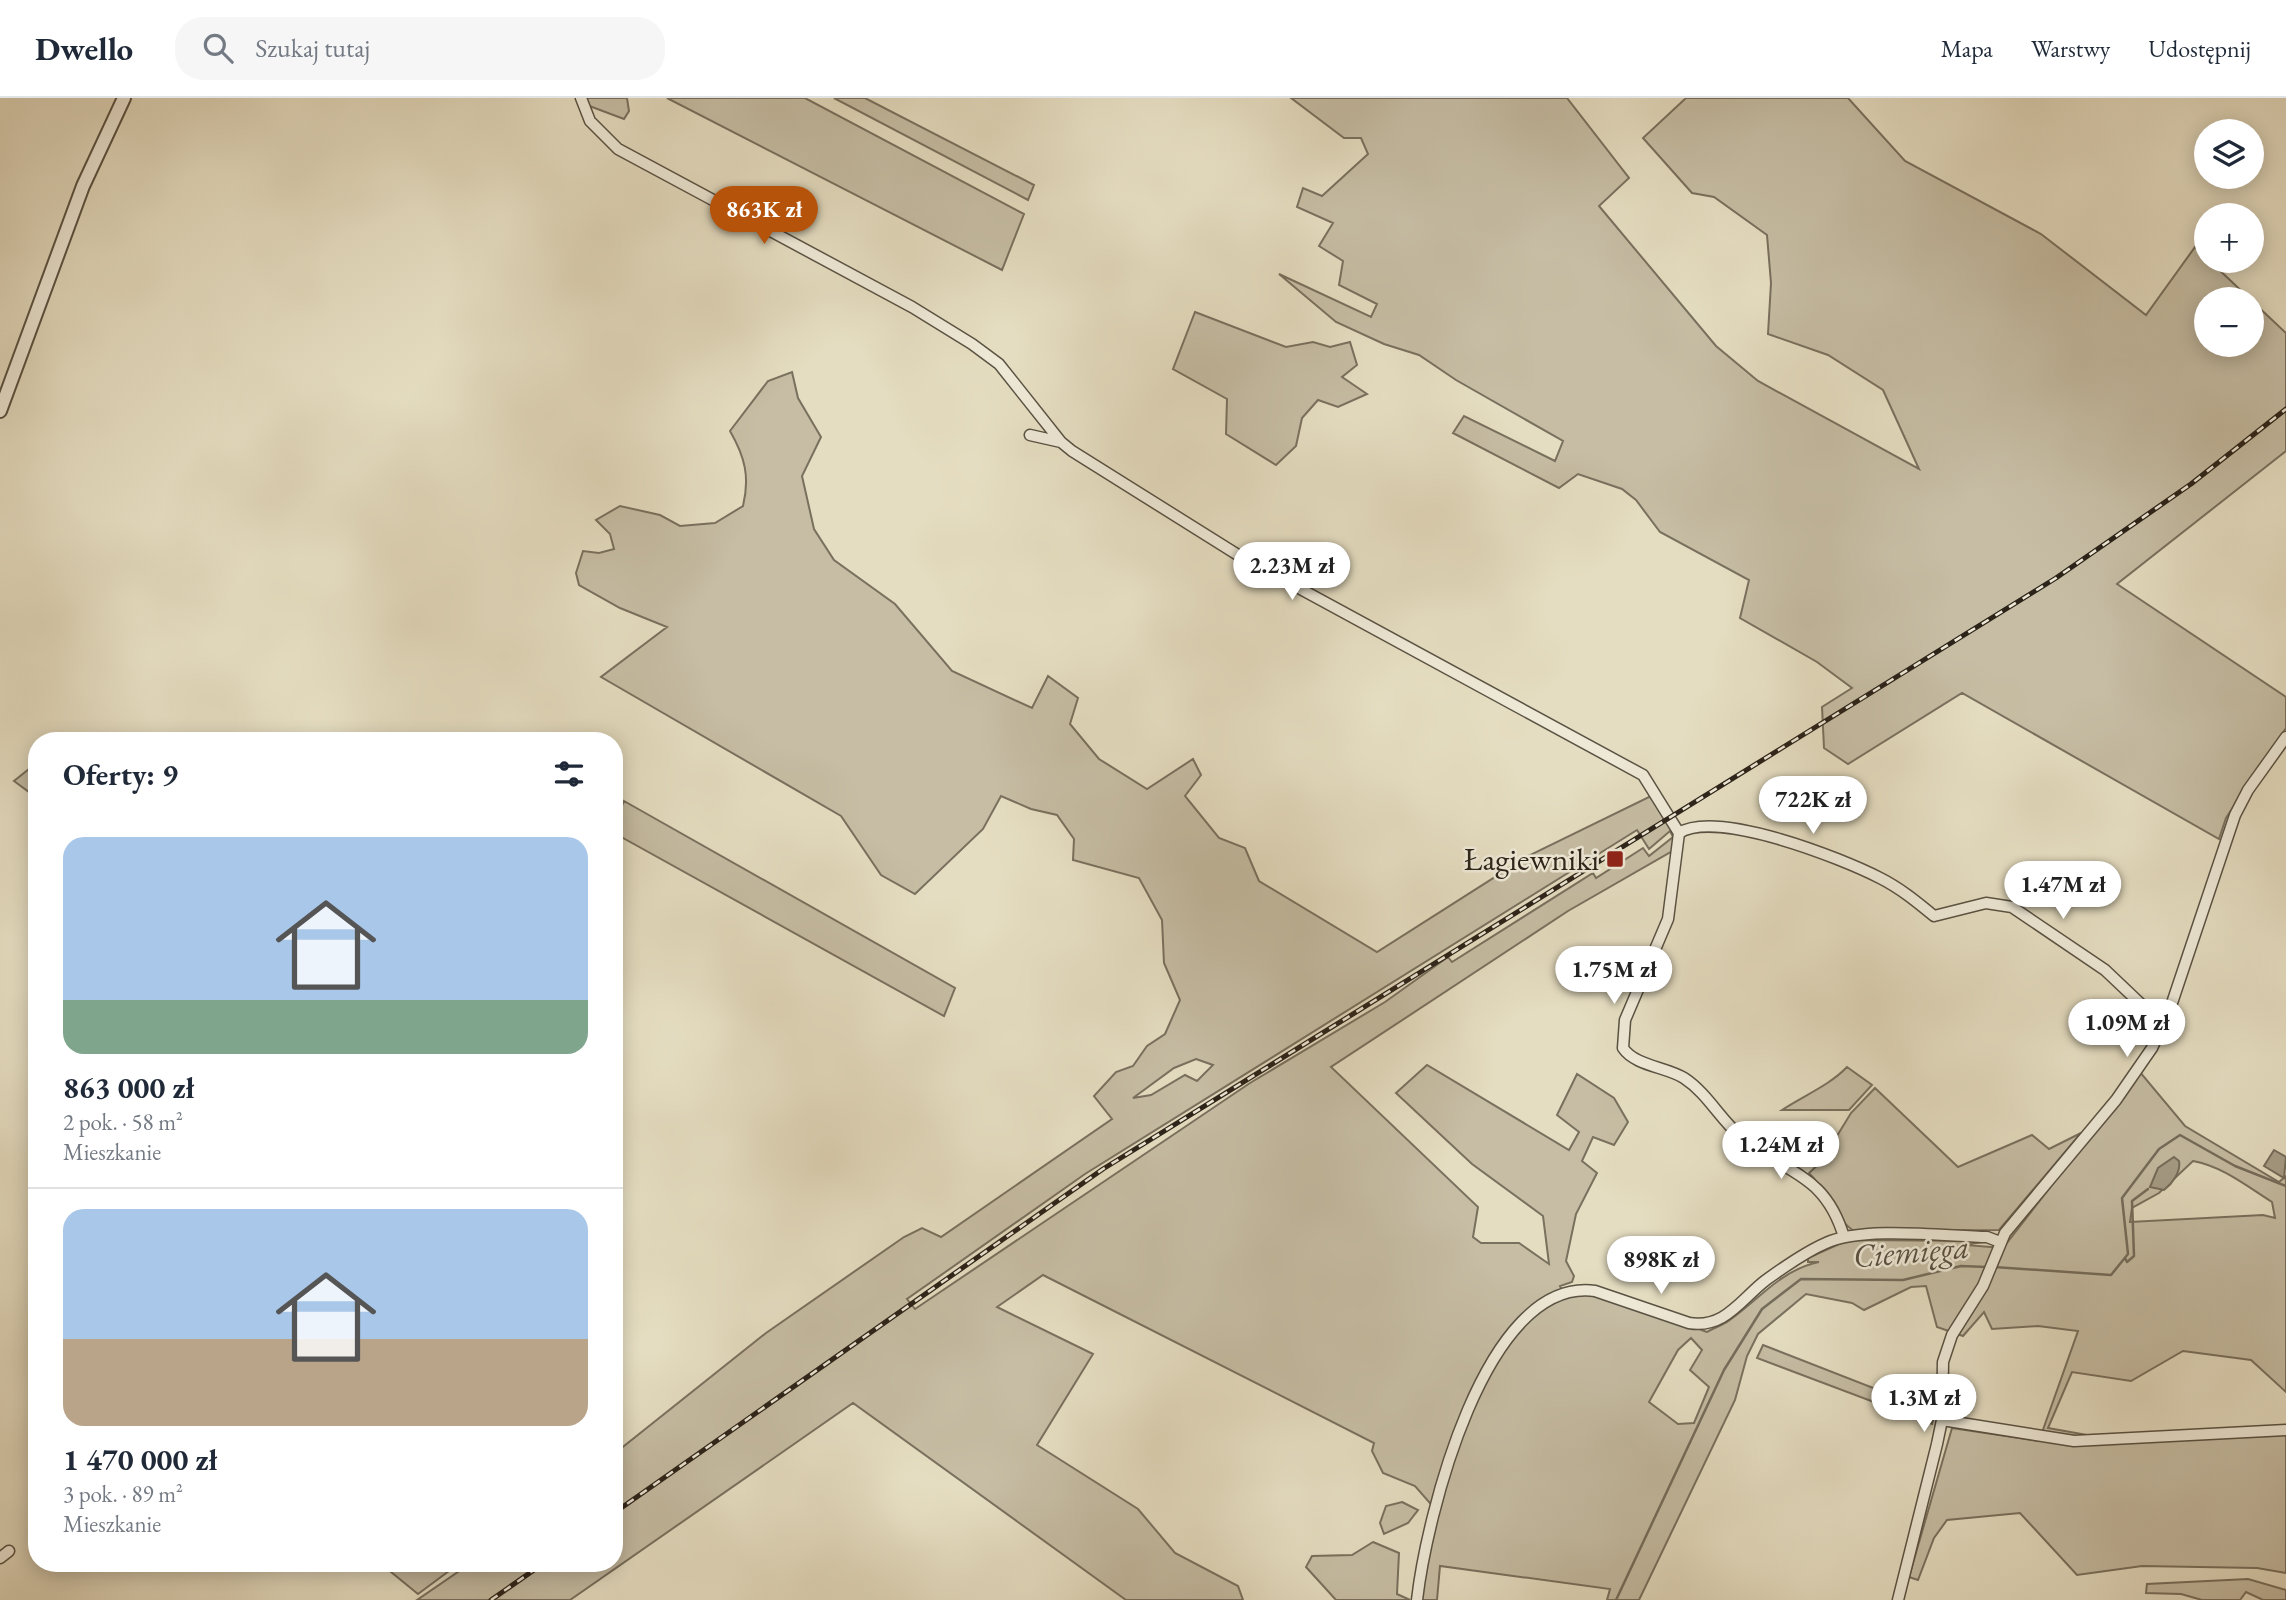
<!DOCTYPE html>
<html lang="pl">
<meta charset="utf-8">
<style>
body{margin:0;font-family:"EB Garamond",serif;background:#f6f6f7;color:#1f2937;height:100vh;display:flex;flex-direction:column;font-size:26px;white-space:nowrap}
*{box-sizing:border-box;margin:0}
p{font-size:23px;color:#747a83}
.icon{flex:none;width:38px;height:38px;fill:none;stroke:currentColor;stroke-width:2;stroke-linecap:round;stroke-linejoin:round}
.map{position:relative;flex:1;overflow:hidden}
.details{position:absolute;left:28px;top:634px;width:595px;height:840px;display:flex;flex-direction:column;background:#fff;border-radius:28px;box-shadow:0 4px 18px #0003}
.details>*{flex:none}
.controls{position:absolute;left:2194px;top:21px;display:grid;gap:14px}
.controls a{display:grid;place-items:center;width:70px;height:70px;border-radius:50%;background:#fff;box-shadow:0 4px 18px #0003;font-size:35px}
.price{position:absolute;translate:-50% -60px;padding:0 16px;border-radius:24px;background:#fff;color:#222;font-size:23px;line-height:46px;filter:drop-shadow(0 2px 4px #0008)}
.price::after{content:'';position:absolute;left:50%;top:42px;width:21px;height:16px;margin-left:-10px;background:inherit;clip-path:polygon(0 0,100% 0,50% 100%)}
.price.selected{background:#b45309;color:#fff}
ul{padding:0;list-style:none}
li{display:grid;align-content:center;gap:14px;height:371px;padding:0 35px}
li+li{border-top:2px solid #e0e1e3}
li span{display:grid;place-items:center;height:217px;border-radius:21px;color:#555}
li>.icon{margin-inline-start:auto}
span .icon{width:126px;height:126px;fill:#fffc;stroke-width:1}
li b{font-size:30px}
h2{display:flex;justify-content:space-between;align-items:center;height:84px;padding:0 35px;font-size:30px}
header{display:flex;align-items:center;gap:42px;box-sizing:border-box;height:98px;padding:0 35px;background:#fff;border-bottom:2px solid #e0e1e3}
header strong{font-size:33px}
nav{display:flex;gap:38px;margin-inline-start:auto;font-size:24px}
.search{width:490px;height:63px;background:#f6f6f7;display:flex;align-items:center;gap:18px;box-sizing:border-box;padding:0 24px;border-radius:28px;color:#747a83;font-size:26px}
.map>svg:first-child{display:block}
</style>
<header>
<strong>Dwello</strong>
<div class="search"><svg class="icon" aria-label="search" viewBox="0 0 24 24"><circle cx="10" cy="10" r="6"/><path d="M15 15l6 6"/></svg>Szukaj tutaj</div>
<nav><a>Mapa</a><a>Warstwy</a><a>Udostępnij</a></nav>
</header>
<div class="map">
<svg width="2286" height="1502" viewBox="0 0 2286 1502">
<rect width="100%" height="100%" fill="#e5ddc1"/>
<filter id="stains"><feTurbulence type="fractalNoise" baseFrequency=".00286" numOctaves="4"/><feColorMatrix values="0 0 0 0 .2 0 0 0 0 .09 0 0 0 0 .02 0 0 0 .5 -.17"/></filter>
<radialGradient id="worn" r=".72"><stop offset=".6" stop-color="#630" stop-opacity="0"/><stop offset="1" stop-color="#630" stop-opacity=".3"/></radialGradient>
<path fill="#c6bda4" stroke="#79705e" stroke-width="2" fill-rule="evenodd" d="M584 0H627L629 13 624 21 584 6Z
M667 0H805L1024 116 1002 172Z
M834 0H865L1034 87 1028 102Z
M1291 0H1567L1629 80 1599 108 1716 248 1758 283 1919 371 1883 292 1828 257 1768 236 1771 185 1767 137 1714 99 1692 95 1643 40 1686 0H1848L1905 63 2041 136 2146 217 2195 149 2250 201H2207V247H2252V203L2286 235V353L2117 486 2286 599V630L2226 720 2219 741 1962 595 1848 666 1824 650 1822 609 1852 590 1817 564 1740 520 1749 482 1660 434 1636 402 1622 391 1578 376 1559 390 1453 335 1464 318 1555 363 1563 343 1456 282 1419 257 1384 246 1336 224 1279 176 1371 219 1377 206 1339 187 1343 163 1319 148 1333 125 1297 109 1303 90 1322 98 1368 56 1361 40H1344Z
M1195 214 1286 249 1313 244 1330 249 1350 244 1357 267 1342 279 1367 296 1338 309 1318 302 1302 320 1296 348 1276 367 1226 336 1227 301 1173 271Z
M792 274 798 300 821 339 802 378 814 431 834 462 895 506 952 573 1032 610 1048 578 1078 600 1070 626 1099 661 1147 691 1193 661 1201 677 1185 698 1219 740 1245 750 1259 783 1377 854 1528 758 1653 697 1679 735 1674 752 1568 813 1331 969 1478 1109 1473 1139 1481 1145H1519L1549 1166 1543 1118 1472 1066 1396 995 1427 967 1569 1052 1579 1034 1557 1017 1577 976 1614 1000 1628 1024 1614 1047 1593 1039 1582 1063 1597 1075 1576 1116 1566 1163 1574 1178 1572 1184 1560 1188 1565 1198C1605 1187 1668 1220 1707 1234 1713 1230 1721 1228 1727 1224 1758 1203 1780 1172 1819 1164H1808V1160L1848 1142 1988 1143 1966 1147 2003 1150 2140 974 2185 1028 2279 1084 2286 1078V1294L2251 1262 2183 1253 2131 1283 2072 1274 2048 1330 2087 1337 2286 1335V1475L2257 1470 2142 1468 2077 1477 2020 1415 1947 1422 1934 1440 1918 1482 1909 1479 1952 1330 2039 1343 2078 1233 2038 1228 1992 1231 1984 1214 1963 1238 1937 1229 1926 1188 1911 1189 1864 1212 1852 1205 1806 1196 1758 1236 1747 1258 1735 1302 1639 1502H1607L1610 1491 1440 1468 1437 1502H1421L1437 1413 1415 1388 1383 1375 1372 1353 1374 1345 1043 1177 997 1209 1093 1256 1037 1347 1138 1411 1175 1455 1238 1488 1243 1502H1126L853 1305 570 1502H417L471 1465H614V1356L766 1235 904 1139 922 1130 941 1139 1112 1021 1094 998 1116 974 1133 968 1147 948 1165 936 1180 902 1164 865 1162 822 1139 780 1073 762 1074 741 1057 717 1031 711 1001 698 983 731 915 796 881 777 841 718 601 579 667 529 620 510 579 487 576 475 583 453 599 455 614 451 610 436 596 422 620 408 660 417 680 428 715 425 743 408C750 379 745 359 730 333L768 283ZM1637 732 1649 751 1670 733 1673 739 1649 758 1643 750 1596 780 1593 775 1452 864 1448 859 1385 904 1250 985 915 1211 907 1201 1085 1076ZM1196 961 1213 967 1197 983 1185 977 1151 997 1133 1000 1174 970ZM2193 1063C2222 1068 2248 1089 2272 1104L2275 1120 2263 1117 2130 1124 2132 1110 2159 1095ZM1691 1240 1702 1252 1690 1272 1709 1289 1694 1325 1678 1326 1649 1304 1678 1252Z
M29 671 37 675V700L14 683Z
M624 703 955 890 944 918 614 735V725Z
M1847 969 1872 987 1849 1012H1782C1803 998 1830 987 1847 969Z
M1875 990 1958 1069 2032 1037 2049 1051 2081 1035 1999 1132 1854 1133C1834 1120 1827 1092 1809 1075L1821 1064 1851 1015Z
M1763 1247 1935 1314 1932 1326 1757 1260Z
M1402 1404 1418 1412 1408 1425 1384 1436 1380 1425 1386 1408Z
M1373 1444 1399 1455 1397 1496 1410 1502H1336L1306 1469 1312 1458 1352 1457Z
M380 1465H447L453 1470 418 1496Z
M2248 1481 2286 1492V1502H2263L2246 1494 2240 1502H2202L2181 1496 2146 1495 2147 1486Z"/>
<path fill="#a69e88" stroke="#756d5c" stroke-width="2" d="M2274 1052 2286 1059 2284 1080 2264 1068Z
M2174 1059 2179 1063C2181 1074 2172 1086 2164 1092L2150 1089 2158 1070Z"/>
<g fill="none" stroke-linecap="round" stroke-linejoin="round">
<path stroke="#756d5c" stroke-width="2.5" d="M2125 1160 2127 1164 2134 1158 2132 1103 2148 1091
M1994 1169 2111 1177 2128 1156 2122 1100 2159 1051 2180 1037 2235 1068 2286 1088
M1616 1502 1724 1272 1762 1211 1801 1181 1903 1182 1961 1168 1987 1169"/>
<g stroke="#5a5243" stroke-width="13">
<path id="minor" d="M581 0 590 23 618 51 912 209 972 246 999 266 1061 344 1072 353 1238 457 1643 677 1679 735
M1030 337 1061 344
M1844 1139C1824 1073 1785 1077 1740 1038 1720 1021 1707 995 1684 980 1667 969 1635 968 1623 950L1625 922 1668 821 1679 735C1717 711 1841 760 1880 780 1900 790 1917 804 1934 818L1986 805 2012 809 2105 872 2163 927
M1942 1322 2074 1343 2286 1332
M0 1460 9 1453
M1417 1502C1426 1423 1484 1178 1595 1193L1689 1225C1725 1231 1741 1201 1766 1182 1784 1169 1805 1154 1826 1145 1863 1128 1944 1138 1987 1139L2000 1144
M1898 1502 1937 1346 1942 1322 1943 1264 1952 1237 1983 1188 2005 1135 2116 1002 2152 950 2171 908 2235 717 2248 692 2286 639"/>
</g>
<g stroke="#5a5243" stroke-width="16">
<path id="tertiary" d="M0 313 83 88 124 0"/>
</g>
<use href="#minor" stroke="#eee9d7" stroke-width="10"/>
<use href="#tertiary" stroke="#eee9d7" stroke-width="12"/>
<g stroke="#2c2319" stroke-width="5">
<path id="rail" d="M614 1415 1103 1071 2056 480 2191 386 2286 311
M491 1502 544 1465"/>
</g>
<use href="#rail" stroke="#eee9d7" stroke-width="2.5" stroke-dasharray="8" stroke-linecap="butt"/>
</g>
<rect fill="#8f2418" stroke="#eee9d7" stroke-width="2.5" x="1606" y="752" width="18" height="18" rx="3.5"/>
<g text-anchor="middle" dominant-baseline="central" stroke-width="5" stroke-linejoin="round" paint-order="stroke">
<g font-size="32" fill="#2c2319" stroke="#eee9d7" text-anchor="end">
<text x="1599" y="761">Łagiewniki</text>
</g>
<g font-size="33" font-style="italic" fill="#574e40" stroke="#eee9d7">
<text transform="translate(1911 1153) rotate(-5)">Ciemięga</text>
</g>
</g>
<rect width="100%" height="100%" filter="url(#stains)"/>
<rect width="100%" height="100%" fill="url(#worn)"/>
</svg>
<div class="controls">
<a><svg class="icon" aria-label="layers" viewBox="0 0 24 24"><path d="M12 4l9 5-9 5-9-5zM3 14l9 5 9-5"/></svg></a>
<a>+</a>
<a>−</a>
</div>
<b class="price selected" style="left:764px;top:148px">863K zł</b>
<b class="price" style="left:1292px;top:504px">2.23M zł</b>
<b class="price" style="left:1813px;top:738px">722K zł</b>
<b class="price" style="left:2063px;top:823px">1.47M zł</b>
<b class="price" style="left:1614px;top:908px">1.75M zł</b>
<b class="price" style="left:2127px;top:961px">1.09M zł</b>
<b class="price" style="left:1781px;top:1083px">1.24M zł</b>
<b class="price" style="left:1661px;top:1198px">898K zł</b>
<b class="price" style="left:1924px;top:1336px">1.3M zł</b>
<section class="details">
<h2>Oferty: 9<svg class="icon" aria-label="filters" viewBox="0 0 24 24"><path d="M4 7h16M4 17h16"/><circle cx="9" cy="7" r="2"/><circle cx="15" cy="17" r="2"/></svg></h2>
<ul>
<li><span style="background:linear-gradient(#a9c7e8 75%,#7fa58c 0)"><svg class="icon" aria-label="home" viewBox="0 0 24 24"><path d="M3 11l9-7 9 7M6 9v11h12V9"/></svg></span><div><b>863 000 zł</b><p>2 pok. · 58 m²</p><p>Mieszkanie</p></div></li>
<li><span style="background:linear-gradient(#a9c7e8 60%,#b9a48a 0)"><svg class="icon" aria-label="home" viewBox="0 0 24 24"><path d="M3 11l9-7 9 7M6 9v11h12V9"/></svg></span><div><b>1 470 000 zł</b><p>3 pok. · 89 m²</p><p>Mieszkanie</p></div></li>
</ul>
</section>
</div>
